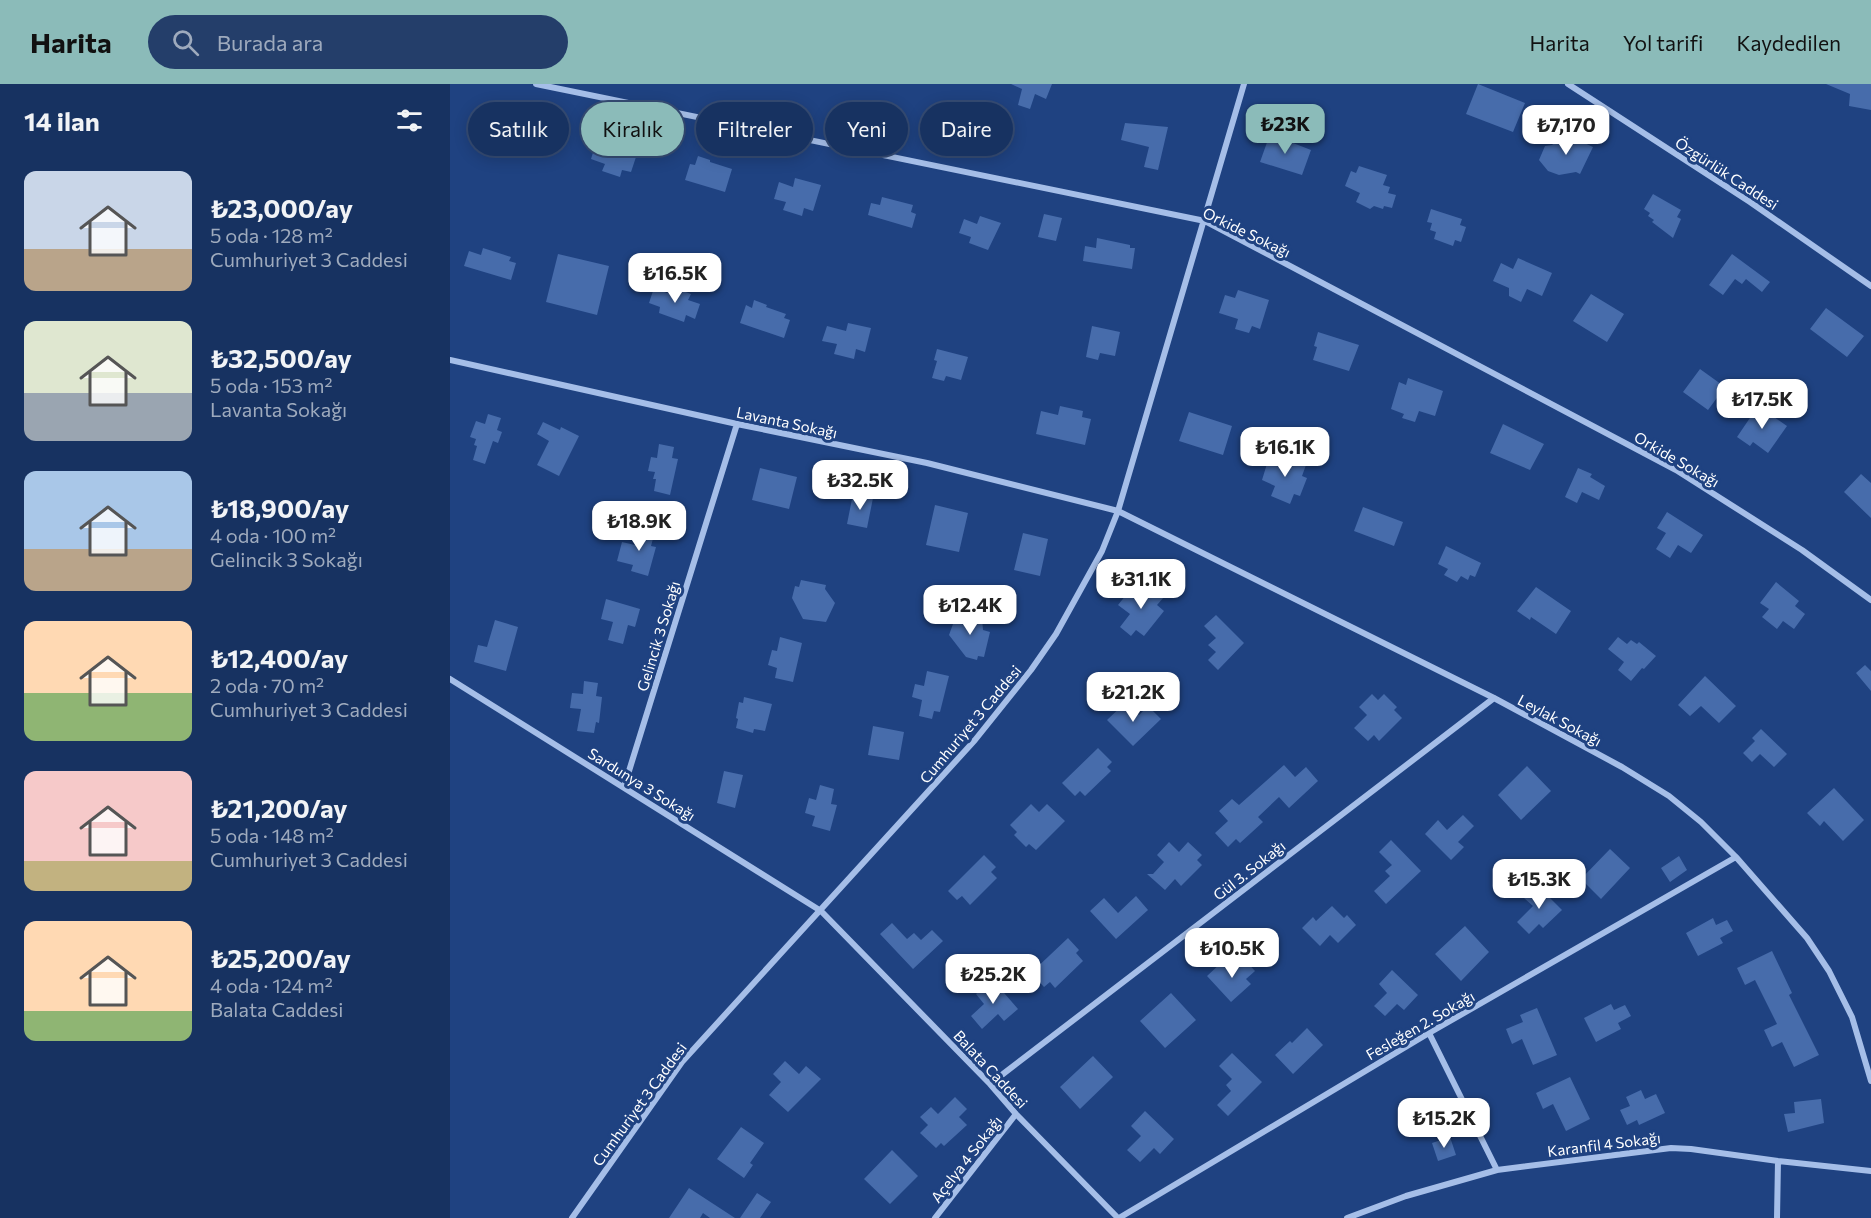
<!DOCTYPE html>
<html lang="tr">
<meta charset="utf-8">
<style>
body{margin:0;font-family:Commissioner,sans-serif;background:#243e6a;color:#f1f3f6;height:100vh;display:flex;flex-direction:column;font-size:22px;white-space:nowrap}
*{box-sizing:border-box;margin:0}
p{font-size:20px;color:#9eaabd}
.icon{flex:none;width:33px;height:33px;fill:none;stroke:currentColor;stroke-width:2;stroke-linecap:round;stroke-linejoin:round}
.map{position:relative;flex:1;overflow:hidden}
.panel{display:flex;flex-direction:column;background:#173261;width:450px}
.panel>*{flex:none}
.hud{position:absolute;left:18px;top:18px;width:570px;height:54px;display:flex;gap:12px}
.price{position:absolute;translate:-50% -51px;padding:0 14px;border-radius:12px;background:#fff;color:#222;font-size:20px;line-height:39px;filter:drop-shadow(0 2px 3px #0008)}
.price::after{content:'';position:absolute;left:50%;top:36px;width:18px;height:14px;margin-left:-9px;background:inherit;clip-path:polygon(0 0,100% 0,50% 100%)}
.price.selected{background:#8bbbb9;color:#111}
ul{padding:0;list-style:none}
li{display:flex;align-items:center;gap:18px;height:150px;padding:0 24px}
li span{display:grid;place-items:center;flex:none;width:168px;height:120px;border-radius:12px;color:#555}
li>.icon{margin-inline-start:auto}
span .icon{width:72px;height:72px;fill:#fffc;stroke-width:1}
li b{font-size:26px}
h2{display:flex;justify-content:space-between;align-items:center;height:72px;padding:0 24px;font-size:26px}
.pill{padding:0 21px;border-radius:27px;background:#173261;box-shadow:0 3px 15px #0003,0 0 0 2px #364d76;font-size:21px;line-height:54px}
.pill.selected{background:#8bbbb9;color:#111}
header{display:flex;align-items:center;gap:36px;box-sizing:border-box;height:84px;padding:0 30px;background:#8bbbb9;color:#111}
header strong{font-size:28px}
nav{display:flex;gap:33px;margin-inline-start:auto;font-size:21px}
.search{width:420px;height:54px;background:#243e6a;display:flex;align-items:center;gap:15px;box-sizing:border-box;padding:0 21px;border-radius:33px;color:#9eaabd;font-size:22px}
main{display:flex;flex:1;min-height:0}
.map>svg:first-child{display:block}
</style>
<header>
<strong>Harita</strong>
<div class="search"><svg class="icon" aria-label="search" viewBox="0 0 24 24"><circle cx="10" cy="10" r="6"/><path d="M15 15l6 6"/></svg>Burada ara</div>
<nav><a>Harita</a><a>Yol tarifi</a><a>Kaydedilen</a></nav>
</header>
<main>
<section class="panel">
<h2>14 ilan<svg class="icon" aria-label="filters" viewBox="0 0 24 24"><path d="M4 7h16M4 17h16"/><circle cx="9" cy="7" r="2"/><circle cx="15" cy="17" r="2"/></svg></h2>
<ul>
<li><span style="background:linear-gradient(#c9d6e8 65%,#b9a48a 0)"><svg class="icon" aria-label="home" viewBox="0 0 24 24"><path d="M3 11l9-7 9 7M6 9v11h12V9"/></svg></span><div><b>₺23,000/ay</b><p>5 oda · 128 m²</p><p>Cumhuriyet 3 Caddesi</p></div></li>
<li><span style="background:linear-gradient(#dfe7d0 60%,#9aa5b1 0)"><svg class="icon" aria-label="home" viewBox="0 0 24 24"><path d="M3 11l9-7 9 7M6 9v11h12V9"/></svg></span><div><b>₺32,500/ay</b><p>5 oda · 153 m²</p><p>Lavanta Sokağı</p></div></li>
<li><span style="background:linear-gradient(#a9c7e8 65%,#b9a48a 0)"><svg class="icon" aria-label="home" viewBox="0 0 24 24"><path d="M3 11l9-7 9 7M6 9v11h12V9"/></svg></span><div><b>₺18,900/ay</b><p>4 oda · 100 m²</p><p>Gelincik 3 Sokağı</p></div></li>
<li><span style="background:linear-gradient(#ffd9b3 60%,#8fb573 0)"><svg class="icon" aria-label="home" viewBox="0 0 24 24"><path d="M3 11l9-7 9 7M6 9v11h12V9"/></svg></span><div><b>₺12,400/ay</b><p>2 oda · 70 m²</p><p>Cumhuriyet 3 Caddesi</p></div></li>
<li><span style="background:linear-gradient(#f6c9c9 75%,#c2b280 0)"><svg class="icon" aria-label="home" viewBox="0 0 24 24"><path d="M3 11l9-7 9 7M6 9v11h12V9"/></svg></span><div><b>₺21,200/ay</b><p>5 oda · 148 m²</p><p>Cumhuriyet 3 Caddesi</p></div></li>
<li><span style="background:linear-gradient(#ffd9b3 75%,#8fb573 0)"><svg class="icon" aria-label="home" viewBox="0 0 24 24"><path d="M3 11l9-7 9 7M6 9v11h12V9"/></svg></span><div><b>₺25,200/ay</b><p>4 oda · 124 m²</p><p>Balata Caddesi</p></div></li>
</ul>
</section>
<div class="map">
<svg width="1421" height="1134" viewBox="0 0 1421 1134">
<rect width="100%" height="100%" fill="#1f4281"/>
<path fill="#476cab" d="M561 0H602L596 15 585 10 580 25 568 21 572 5Z
M1028 0 1075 19 1063 48 1016 30Z
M1376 0H1421V26L1399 22 1400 10Z
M69 36 99 46 92 67 55 54 60 40 66 42Z
M675 39 718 43 708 86 694 83 699 63 671 56Z
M820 50 861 66 852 91 810 78Z
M1115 50 1143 63 1130 90 1126 88 1109 91 1098 87 1089 76 1095 62 1102 61Z
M169 54 180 58V62L189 64 181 88 172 86 170 93 152 87 155 80 141 75 146 59 165 66Z
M248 72 260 76V78L282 85 275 108 235 96 240 80 245 81Z
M909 82 937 91 933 101 940 103 938 109 946 111 942 124 934 122 933 125 924 122 920 125 906 118 910 109 895 102 901 87 906 89Z
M345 94 371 101 363 127 354 124 352 132 333 126 336 118 324 115 329 98 343 103Z
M1203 110 1231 126 1227 133 1231 135 1223 154 1202 138 1204 136 1198 132 1200 129 1194 125Z
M432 113 463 121 461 128 466 130 462 144 418 131 421 119 430 121Z
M981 125 1012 135 1010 141 1016 143 1011 158 1005 156 1003 162 984 155 986 148 980 146 982 139 977 138Z
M594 130 612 134 606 157 588 153Z
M530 132 551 139 538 166 519 159 521 153 509 149 514 135 527 140Z
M647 154 680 161V164H685L682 185 633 177 635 162 646 164Z
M33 164 61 173 59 177 66 179 61 196 14 182 19 167 31 171Z
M108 170 159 182 147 231 96 218Z
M1282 170 1320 198 1312 208 1296 195 1292 200 1285 195 1273 211 1259 201Z
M1068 174 1102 189 1092 212 1077 205 1071 218 1059 212V204L1043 197 1051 179 1063 185Z
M219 202 241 210 238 216 250 220 245 235 236 231 234 238 209 229 210 223 199 219 204 204 217 209Z
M788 206 819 216 810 245 802 242 799 249 785 245 788 235 769 229 775 211 785 214Z
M1141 210 1174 230 1157 258 1123 237Z
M304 216 317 221 316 223 336 230 334 234 340 236 334 254 290 239 296 221 302 224Z
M1376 224 1414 252 1397 273 1360 245Z
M398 239 421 244 415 268 406 265 404 275 384 270 387 260 372 257 377 242 396 247Z
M642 242 670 248 665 272 650 269 648 276 636 273Z
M868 248 909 261 899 287 863 276 867 263 864 262Z
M487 265 518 273 511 296 496 292 494 297 482 294 487 277 484 276Z
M1250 285 1275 303 1258 326 1233 308Z
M958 294 993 307 985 332 969 327 965 338 952 334 954 330 941 325 949 298 956 301Z
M610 322 633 327 632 333 641 335 635 361 586 350 591 327 608 331Z
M1308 322 1337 342 1318 369 1303 358 1300 362 1287 353Z
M739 328 782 342 773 371 729 357Z
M38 330 51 334 47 346 52 348 48 359 43 357 35 380 23 376 27 362 24 361 26 355 20 353 26 337 35 340Z
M93 338 110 346 111 343 129 352 109 392 87 381 99 357 87 350Z
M1053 340 1094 360 1080 386 1040 369Z
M209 360 224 363 222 374 228 375 220 411 204 407 206 395H203L205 388 198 387 201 373 207 374Z
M820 370 856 381 852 392 857 394 850 412 844 410 840 420 821 412 825 402 812 396Z
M310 384 347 393 339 425 302 416Z
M1128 384 1142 390 1140 393 1155 402 1149 416 1132 408 1127 419 1115 413Z
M1411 390 1421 399V434L1394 408Z
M403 410 423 414 417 444 397 440Z
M485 421 518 429 509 468 476 461Z
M913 423 953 438 944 462 904 447Z
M1217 428 1253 451 1241 469 1228 461 1220 474 1206 465 1216 449 1207 444Z
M190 443 205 447 201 462 206 463 198 492 181 487 183 481 167 477 172 458 185 461Z
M573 449 598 455 590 492 564 486Z
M996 462 1031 479 1025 493 1020 491 1018 496 1011 492 1007 498 994 491 998 485 988 480Z
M351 496 376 501 375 505 385 519 376 538 353 535 342 514 345 502 349 503Z
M1326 498 1349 517 1345 522 1355 530 1344 545 1333 537 1327 545 1312 533 1319 525 1310 519Z
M698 500 714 513 707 521 714 527 694 552 686 546 681 552 670 543 680 530 668 521 680 506 688 512Z
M1086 503 1121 527 1106 550 1081 533 1080 536 1067 527Z
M156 515 190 525 185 543 178 541 173 560 158 556 163 538 151 535Z
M507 529 532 534 533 546 540 548 534 573 528 572 527 576 516 573 499 551Z
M766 531 794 559 768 586 758 576 766 568 758 561 766 554 754 542Z
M45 536 68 543 56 587 24 578 28 561 37 563Z
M330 553 352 559 343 598 325 594 327 584 318 581 322 566 327 567Z
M1168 553 1177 560 1181 556 1187 560 1189 558 1206 572 1194 585 1192 584 1181 597 1168 586 1174 578 1158 565Z
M1415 581 1421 587V607L1406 589Z
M477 587 499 592 490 628 484 627 482 635 469 632 472 616 462 613 465 600 474 602Z
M1255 592 1286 622 1269 639 1251 622 1240 632 1228 621Z
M134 597 148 599 146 612 152 613 149 639 146 638 144 649 127 647 131 625 120 624 122 609 133 610Z
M922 610 928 616 934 610 947 623 944 626 952 634 929 657 924 651 918 657 904 644 917 631 909 623Z
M294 613 322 620 315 647 304 645 303 649 286 644 288 635 286 634 289 618 293 619Z
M676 618 689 631 698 622 711 635 683 662 657 636Z
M423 642 454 648 449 676 418 671Z
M1311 645 1337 670 1324 683 1310 670 1302 678 1293 669 1305 657 1302 654Z
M648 664 662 678 657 683 661 687 635 712 630 707 625 712 612 699Z
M834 681 845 693 856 683 868 697 839 724 829 713 808 733 813 738 790 759 786 755 778 763 765 749 778 737 769 727 782 715 789 721Z
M1077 682 1101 707 1071 736 1048 711Z
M274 687 293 691 285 724 267 719Z
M370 701 384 705 381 720 387 721 380 747 362 742 365 732 355 729 359 714 366 716Z
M1384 704 1414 736 1393 757 1374 737 1370 742 1357 729Z
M581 720 589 728 597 720 615 737 586 766 579 760 576 763 564 751 567 748 560 741Z
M1013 731 1024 742 1008 758 1014 763 1001 776 975 750 988 736 997 746Z
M941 756 971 787 936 820 924 807 940 792 935 787 942 781 929 768Z
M719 758 729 768 738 758 752 771 747 776 752 781 731 802 725 795 715 806 697 790H703L714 778 707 771Z
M1160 765 1180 784 1151 815 1131 795Z
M534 771 546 783 541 788 547 794 520 821 512 812 507 816 498 807Z
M1229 772 1237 786 1220 798 1211 784Z
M1087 801 1112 826 1093 844 1089 840 1079 850 1067 838 1083 822 1074 814Z
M686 812 698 826 666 855 640 827 654 814 668 829Z
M882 822 894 834 897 831 906 841 888 859 880 851 870 862 852 844 863 833 866 837Z
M1263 834 1266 841 1277 836 1283 847 1270 854 1273 859 1248 872 1236 849Z
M442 839 457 855 464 849 471 856 482 846 493 857 463 885 430 850Z
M1015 842 1039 868 1011 897 985 870Z
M618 854 629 866 626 869 633 877 605 904 600 898 594 903 581 889Z
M1322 867 1342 909 1339 911 1369 971 1344 983 1332 958 1322 963 1314 946 1327 940 1305 896 1295 901 1287 884Z
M793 874 805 887 796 895 801 900 781 918 757 892 772 878 779 886Z
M942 886 968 911 954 926 947 920 935 932 924 922 937 909 929 900Z
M542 895 568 925 554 937 548 930 532 945 521 932 534 920 526 910Z
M721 909 746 936 715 964 690 937Z
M1161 920 1164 926 1175 921 1181 932 1168 939 1171 945 1146 958 1134 934Z
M1087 924 1107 971 1083 981 1072 955 1062 960 1056 945 1073 938 1070 931Z
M857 944 873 961 843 990 825 971 840 957 842 959Z
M782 969 812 998 778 1032 767 1021 781 1007 776 1001 782 995 769 982Z
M643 972 663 993 630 1025 610 1003Z
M335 977 349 990 356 982 371 995 338 1028 319 1011 331 998 323 990Z
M1120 993 1140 1035 1116 1047 1103 1020 1093 1025 1086 1009Z
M1191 1006 1195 1015 1206 1010 1215 1029 1189 1041 1187 1036 1177 1041 1170 1026 1180 1022 1176 1013Z
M505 1013 517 1025 509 1033 517 1041 494 1062 491 1059 486 1064 470 1049 478 1041 470 1033 481 1023 488 1030Z
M1371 1015 1374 1039 1338 1048 1334 1030 1345 1029 1344 1018Z
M695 1027 724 1055 710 1070 704 1064 690 1078 677 1066 691 1052 681 1042Z
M291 1043 314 1059 300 1079 303 1081 294 1094 267 1075Z
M1000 1053 1006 1071 988 1077 982 1059Z
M442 1066 468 1092 440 1120 414 1095Z
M239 1104 285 1134H260L253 1129 250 1134H219Z
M307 1109 321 1118 310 1134H290Z"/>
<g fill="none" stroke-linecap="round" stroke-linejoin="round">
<path stroke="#a5bee8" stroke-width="6" d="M86 0 755 137 1226 386 1352 466 1421 516
M1118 0 1300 118 1421 202
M0 276 287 340 477 379 668 427 1044 614 1172 683 1219 712 1251 738 1286 773 1357 854 1379 887 1402 933 1421 997
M0 595 371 827 540 1000 566 1030 668 1134
M174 703 287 340
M979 949 1047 1086
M540 1000 1044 614
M122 1134 232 978 525 656 581 586 606 550 652 467 668 427 794 0
M485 1134 566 1030
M669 1134 979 949 1286 773
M897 1134 956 1112 1047 1086 1221 1064 1241 1065 1328 1077 1421 1087
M1327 1134 1328 1077"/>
</g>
<g text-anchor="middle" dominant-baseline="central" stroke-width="6" stroke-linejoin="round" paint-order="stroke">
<g font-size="15" fill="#fff" stroke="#1f4281">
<text transform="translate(1277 89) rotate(33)">Özgürlük Caddesi</text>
<text transform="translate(797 148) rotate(26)">Orkide Sokağı</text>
<text transform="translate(337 338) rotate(12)">Lavanta Sokağı</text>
<text transform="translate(1227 375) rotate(30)">Orkide Sokağı</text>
<text transform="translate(208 552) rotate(-73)">Gelincik 3 Sokağı</text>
<text transform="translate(1110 636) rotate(28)">Leylak Sokağı</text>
<text transform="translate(520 640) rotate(-50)">Cumhuriyet 3 Caddesi</text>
<text transform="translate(192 700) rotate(32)">Sardunya 3 Sokağı</text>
<text transform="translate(799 786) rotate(-38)">Gül 3. Sokağı</text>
<text transform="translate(970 941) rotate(-30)">Fesleğen 2. Sokağı</text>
<text transform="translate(541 985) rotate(47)">Balata Caddesi</text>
<text transform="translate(189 1020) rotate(-54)">Cumhuriyet 3 Caddesi</text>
<text transform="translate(1154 1060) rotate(-7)">Karanfil 4 Sokağı</text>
<text transform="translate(516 1075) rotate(-52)">Açelya 4 Sokağı</text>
</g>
</g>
</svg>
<b class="price selected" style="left:835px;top:71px">₺23K</b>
<b class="price" style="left:1116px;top:72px">₺7,170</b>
<b class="price" style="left:225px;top:220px">₺16.5K</b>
<b class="price" style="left:1312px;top:346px">₺17.5K</b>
<b class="price" style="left:835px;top:394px">₺16.1K</b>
<b class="price" style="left:410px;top:427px">₺32.5K</b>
<b class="price" style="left:189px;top:468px">₺18.9K</b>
<b class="price" style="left:691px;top:526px">₺31.1K</b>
<b class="price" style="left:520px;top:552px">₺12.4K</b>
<b class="price" style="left:683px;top:639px">₺21.2K</b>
<b class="price" style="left:1089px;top:826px">₺15.3K</b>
<b class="price" style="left:782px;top:895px">₺10.5K</b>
<b class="price" style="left:543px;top:921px">₺25.2K</b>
<b class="price" style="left:994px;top:1065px">₺15.2K</b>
<div class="hud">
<a class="pill">Satılık</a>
<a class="pill selected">Kiralık</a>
<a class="pill">Filtreler</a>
<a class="pill">Yeni</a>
<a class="pill">Daire</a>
</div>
</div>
</main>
